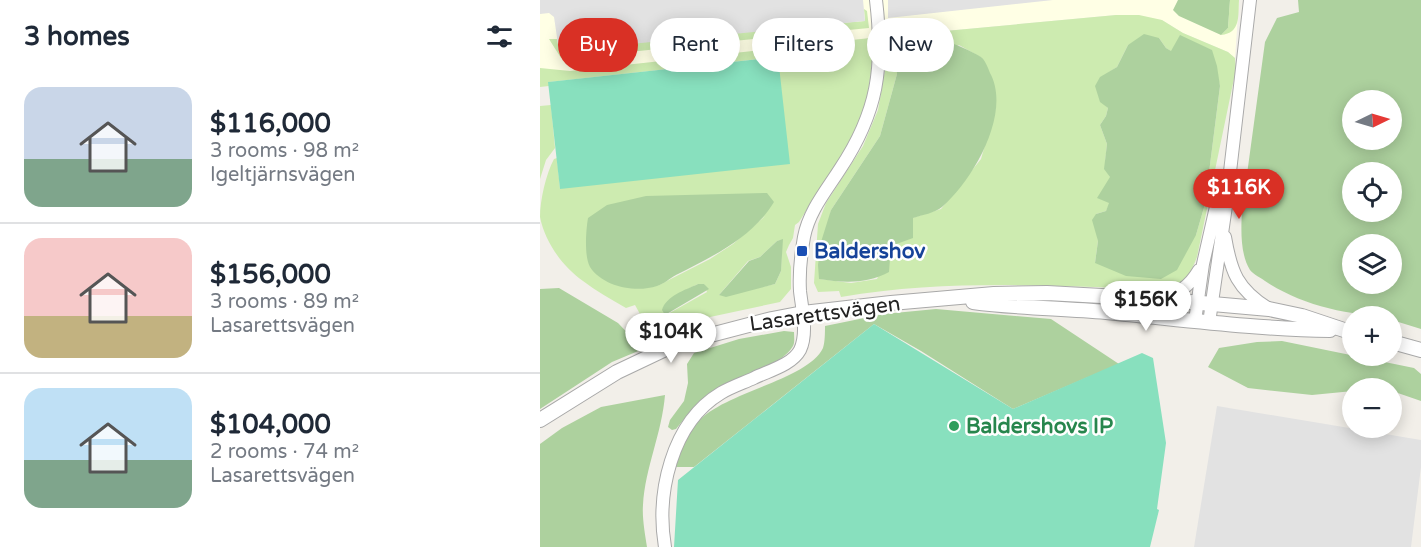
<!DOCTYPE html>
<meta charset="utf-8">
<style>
body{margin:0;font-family:"Varela Round",sans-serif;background:#f2f2f3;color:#1f2937;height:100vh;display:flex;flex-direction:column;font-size:22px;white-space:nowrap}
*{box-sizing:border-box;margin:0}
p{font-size:20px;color:#747a83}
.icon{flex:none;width:33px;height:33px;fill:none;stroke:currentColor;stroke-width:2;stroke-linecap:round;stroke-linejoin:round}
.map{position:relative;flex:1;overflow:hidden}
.sheet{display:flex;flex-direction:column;background:#fff;width:540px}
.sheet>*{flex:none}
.banner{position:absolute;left:18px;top:18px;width:570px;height:54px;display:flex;gap:12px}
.needle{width:39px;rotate:85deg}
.buttons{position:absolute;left:802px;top:90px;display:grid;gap:12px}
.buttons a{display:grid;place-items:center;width:60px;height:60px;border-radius:50%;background:#fff;box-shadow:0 3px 15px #0003;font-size:30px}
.price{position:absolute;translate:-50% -51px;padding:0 14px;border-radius:21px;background:#fff;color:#222;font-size:20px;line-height:39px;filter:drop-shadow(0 2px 3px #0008)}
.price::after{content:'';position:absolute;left:50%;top:36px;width:18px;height:14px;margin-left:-9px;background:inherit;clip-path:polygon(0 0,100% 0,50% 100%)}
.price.on{background:#d93025;color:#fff}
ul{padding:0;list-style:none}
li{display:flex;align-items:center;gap:18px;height:150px;padding:0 24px}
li+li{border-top:2px solid #e0e1e3}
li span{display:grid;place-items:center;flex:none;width:168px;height:120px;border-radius:18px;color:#555}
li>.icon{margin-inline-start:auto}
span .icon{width:72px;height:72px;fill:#fffc;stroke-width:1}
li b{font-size:26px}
h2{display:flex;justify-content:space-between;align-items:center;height:72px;padding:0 24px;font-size:26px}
.chip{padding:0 21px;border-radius:27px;background:#fff;box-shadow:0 3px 15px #0003;font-size:21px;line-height:54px}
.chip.on{background:#d93025;color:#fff}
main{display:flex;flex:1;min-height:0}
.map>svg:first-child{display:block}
</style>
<main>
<section class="sheet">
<h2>3 homes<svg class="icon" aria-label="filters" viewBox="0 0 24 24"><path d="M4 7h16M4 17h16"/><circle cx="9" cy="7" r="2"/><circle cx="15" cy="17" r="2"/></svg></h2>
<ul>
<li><span style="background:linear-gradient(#c9d6e8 60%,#7fa58c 0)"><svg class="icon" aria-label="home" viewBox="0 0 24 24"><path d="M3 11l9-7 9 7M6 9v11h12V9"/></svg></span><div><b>$116,000</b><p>3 rooms · 98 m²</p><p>Igeltjärnsvägen</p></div></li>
<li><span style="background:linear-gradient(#f6c9c9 65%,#c2b280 0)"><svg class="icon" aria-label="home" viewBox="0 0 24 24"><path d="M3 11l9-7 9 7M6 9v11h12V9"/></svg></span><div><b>$156,000</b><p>3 rooms · 89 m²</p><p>Lasarettsvägen</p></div></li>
<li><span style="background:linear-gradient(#bfe0f5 60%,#7fa58c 0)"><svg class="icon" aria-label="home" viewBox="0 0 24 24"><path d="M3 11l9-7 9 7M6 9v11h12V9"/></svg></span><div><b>$104,000</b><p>2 rooms · 74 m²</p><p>Lasarettsvägen</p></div></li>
</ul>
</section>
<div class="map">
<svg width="881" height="547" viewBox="0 0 881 547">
<rect width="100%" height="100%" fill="#f2efe9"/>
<path fill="#ffffe5" d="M0 0H699L695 58 688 52 643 33 622 20 576 15 351 36 0 76Z"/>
<path fill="#cdebb0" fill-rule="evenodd" d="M690 0H699C698 16 701 33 681 35L688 28Z
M324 9 327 11 329 28 163 44 157 39 156 35 325 21Z
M576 15H599L622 20 643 33 688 52 695 58 696 69 657 257C648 280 642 287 617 289 512 286 406 279 301 297L299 291 278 292 274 283 278 224 286 203 323 146 338 110 351 36ZM640 36 671 50 680 86 665 204 656 235 555 263 558 241 556 214 566 211 570 203V177L565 163 567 144 560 125 566 116 568 108 564 104 560 78 577 67 588 45 619 38 626 48 632 52ZM419 45 442 58 456 107 441 159 401 209 372 218 351 246 337 279 311 283 280 279 291 210 340 136 357 74Z
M143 36V41L137 47 32 58H21L9 39H17L19 51Z
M330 38C334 52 332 65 330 79 328 93 327 107 322 120 306 157 280 188 259 222L255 225 253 238 249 245 246 252 251 267V289L240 302 156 320 123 339 115 341 95 305 86 308C71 299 56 291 43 281 22 266 5 242 0 217 0 200 6 174 14 159L17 158 20 189 238 57 9 82V86L0 87V68L30 71ZM225 216 193 244 170 259 117 286ZM242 240 241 271 235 284 201 292 179 295 208 261 220 257 237 241ZM158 284H164L167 292 126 315 138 294Z
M11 105 15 148 6 160 0 179V106Z"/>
<path fill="#add19e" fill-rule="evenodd" d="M638 0H690L688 28 681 35 639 16 633 10Z
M758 0H881V329L852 320V316C809 316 761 305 725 281 721 278 713 274 710 270 700 254 701 229 702 211L725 42 737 18 759 12ZM852 100V140H813V100ZM852 172V212H813V172ZM813 244H852V284H813Z
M604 34 619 38 626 48 631 51 640 35 672 50 677 66 680 86 665 204 656 235 637 270 621 279 586 276 555 263 558 241 552 220 556 214 566 211 569 203 557 198 570 177 564 169 567 144 560 125 566 116 568 108 560 102 555 86 560 77 577 67 588 45Z
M404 40C414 44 432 51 441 57 445 60 448 68 450 73 472 113 433 180 402 207 395 213 382 215 373 218V238L351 246 349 272C327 284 304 283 279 279L278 265 281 242 291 210 340 136 357 74 355 45Z
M227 193 234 202C212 238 173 256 136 275 130 278 124 284 117 286 96 293 63 287 50 267 44 256 46 230 48 218L67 205 106 196Z
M243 239 241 271 235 284 186 297 179 295 209 261 220 257 237 241Z
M158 284H164L169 289 125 315 122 310C126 296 145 290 158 284Z
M19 288 78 323 103 349 72 362 0 409V289Z
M396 309 511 319 579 364 473 409 381 351 334 324 154 467H136C141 451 146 435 158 422 184 392 268 380 283 348 285 342 285 332 285 326L344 314Z
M244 331 254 332C254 337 255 342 253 346 241 367 196 377 176 390 160 400 148 414 136 429L132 430 128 427 130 420 144 401 148 383 147 364 154 353 199 339Z
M742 341 874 368 881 374V401L852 391V388H813V391L772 395 708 388 668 367 679 348 717 342Z
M125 395C122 433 105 468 103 505 102 518 105 534 107 547H0V444L22 428 61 407Z"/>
<path fill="#88e0be" d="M238 57 250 164 20 189 8 82Z
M334 324 473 409 602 353 613 358 626 443 617 509 619 510 610 547H134L138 480Z"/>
<path fill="#e2e2e2" d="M0 0H323L325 21 19 51 14 17 9 13 0 14Z
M348 0H513L348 18Z
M677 406 881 440V467L871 547H654Z"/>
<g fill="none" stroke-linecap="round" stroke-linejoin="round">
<g stroke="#a9a9a9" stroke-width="14">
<path id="minor" d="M685 237C691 272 697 289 729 309
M619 298C638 294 649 287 659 270
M655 321 663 264 683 176
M669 323 686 206 710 0
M125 547C116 494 131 423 181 393 191 387 203 383 214 378 228 371 252 365 260 350 268 333 262 309 260 291 259 274 261 254 264 237 269 211 286 191 300 169 338 112 344 67 336 0"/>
</g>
<g stroke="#a9a9a9" stroke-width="16">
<path id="tertiary" d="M433 302C477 308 521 308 566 312 641 319 715 329 790 330
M852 342 881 350
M0 420 77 372 136 344 232 319 263 313 351 303 454 294 507 293 616 299 729 309 762 316 813 333"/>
</g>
<use href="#minor" stroke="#fff" stroke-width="12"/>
<use href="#tertiary" stroke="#fff" stroke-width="14"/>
</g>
<rect fill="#1a4fb4" stroke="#fff" stroke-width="2" x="256" y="245" width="12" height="12" rx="3"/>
<circle fill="#2e9e5b" stroke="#fff" stroke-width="2" cx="414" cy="426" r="6"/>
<g text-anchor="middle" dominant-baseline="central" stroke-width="5" stroke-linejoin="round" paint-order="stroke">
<g font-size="21" font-weight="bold" fill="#164399" stroke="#fff" text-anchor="start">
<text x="274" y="251">Baldershov</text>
</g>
<g font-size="21" fill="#222" stroke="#fff">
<text transform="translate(285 314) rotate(-8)">Lasarettsvägen</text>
</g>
<g font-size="21" font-weight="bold" fill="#27864d" stroke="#fff" text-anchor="start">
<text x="426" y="426">Baldershovs IP</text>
</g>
</g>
</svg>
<div class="buttons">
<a><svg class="needle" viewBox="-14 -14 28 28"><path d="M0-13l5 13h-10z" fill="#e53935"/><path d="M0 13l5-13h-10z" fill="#747a83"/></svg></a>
<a><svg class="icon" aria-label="locate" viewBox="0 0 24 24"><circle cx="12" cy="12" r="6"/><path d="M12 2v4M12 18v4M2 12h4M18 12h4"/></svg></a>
<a><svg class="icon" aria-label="layers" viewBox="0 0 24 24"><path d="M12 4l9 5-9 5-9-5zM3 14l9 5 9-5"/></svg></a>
<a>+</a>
<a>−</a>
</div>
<b class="price on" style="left:699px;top:220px">$116K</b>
<b class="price" style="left:606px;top:332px">$156K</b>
<b class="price" style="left:131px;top:364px">$104K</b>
<div class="banner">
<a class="chip on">Buy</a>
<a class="chip">Rent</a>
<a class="chip">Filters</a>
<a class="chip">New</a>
</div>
</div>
</main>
